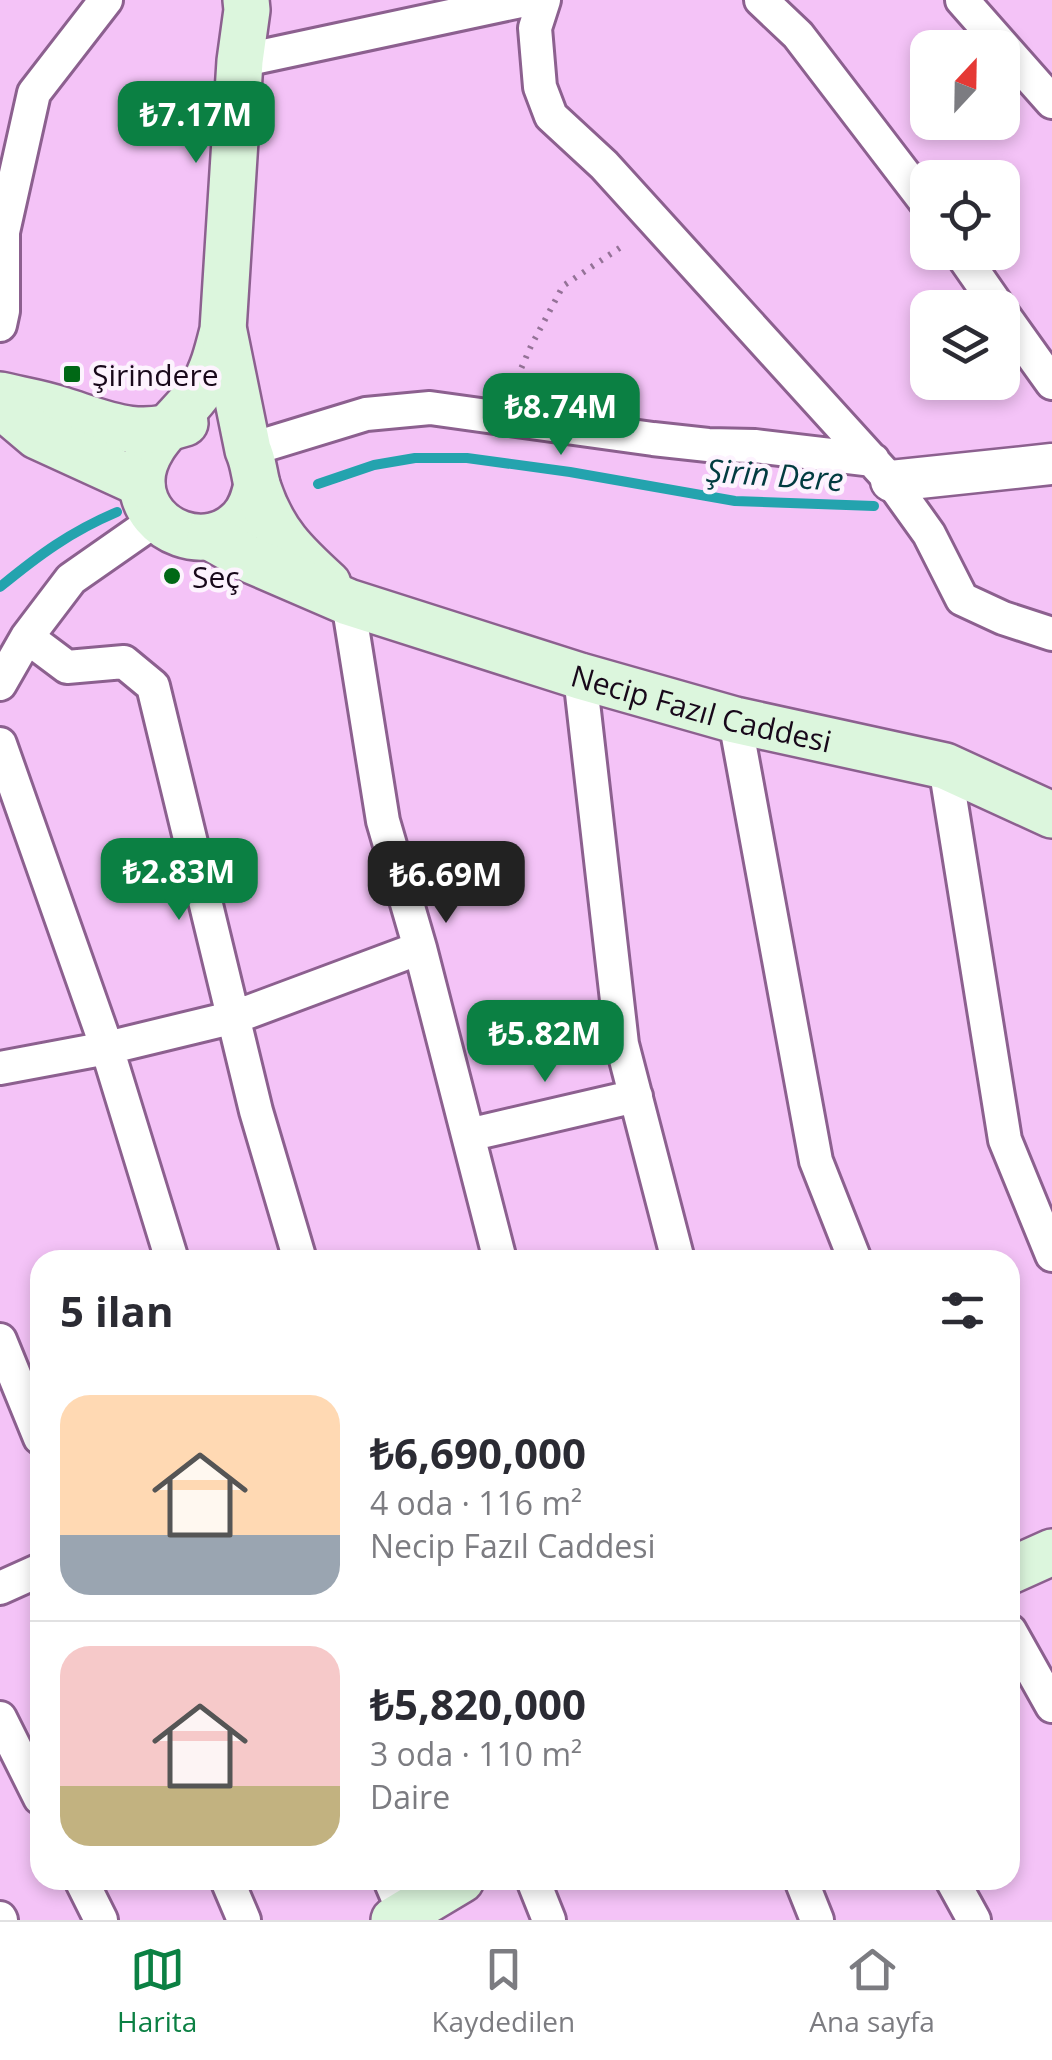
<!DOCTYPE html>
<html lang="tr">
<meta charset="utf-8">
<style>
body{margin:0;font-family:"Open Sans",sans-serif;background:#f2f2f3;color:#2b2b33;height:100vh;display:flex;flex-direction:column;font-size:38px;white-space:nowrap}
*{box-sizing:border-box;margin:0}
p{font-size:32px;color:#7c7c81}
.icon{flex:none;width:55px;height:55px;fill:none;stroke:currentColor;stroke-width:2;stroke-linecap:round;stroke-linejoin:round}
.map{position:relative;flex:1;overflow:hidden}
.panel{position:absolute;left:30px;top:1250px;width:990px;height:640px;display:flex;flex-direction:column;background:#fff;border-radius:30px;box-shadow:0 5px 15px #0003}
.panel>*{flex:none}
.needle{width:65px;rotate:22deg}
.controls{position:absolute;left:910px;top:30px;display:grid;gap:20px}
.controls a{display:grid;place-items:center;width:110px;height:110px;border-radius:20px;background:#fff;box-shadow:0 5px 15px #0003;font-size:50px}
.price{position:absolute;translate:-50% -85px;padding:0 22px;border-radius:20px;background:#0b8043;color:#fff;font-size:32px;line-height:65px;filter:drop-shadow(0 2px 5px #0008)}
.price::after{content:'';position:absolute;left:50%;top:60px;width:30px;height:22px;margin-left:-15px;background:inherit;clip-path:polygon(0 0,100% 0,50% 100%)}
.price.selected{background:#222;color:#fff}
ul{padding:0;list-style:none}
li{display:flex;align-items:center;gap:30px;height:250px;padding:0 30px}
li+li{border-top:2px solid #e1e1e2}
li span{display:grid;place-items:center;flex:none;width:280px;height:200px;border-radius:30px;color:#555}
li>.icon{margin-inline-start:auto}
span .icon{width:120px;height:120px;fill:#fffc;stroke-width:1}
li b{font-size:42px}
h2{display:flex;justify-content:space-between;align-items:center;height:120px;padding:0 30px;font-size:42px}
.dock{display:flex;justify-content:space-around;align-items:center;height:140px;border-top:2px solid #e1e1e2;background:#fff;font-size:28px;color:#7c7c81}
.dock a{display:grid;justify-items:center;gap:5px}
.dock .selected{color:#0b8043}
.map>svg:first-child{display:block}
</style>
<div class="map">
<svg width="1052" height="1920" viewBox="0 0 1052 1920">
<rect width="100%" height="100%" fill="#f4c3f7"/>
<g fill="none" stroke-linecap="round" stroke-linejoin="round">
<path stroke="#24a3ae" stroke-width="10" d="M318 484 374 465 415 458H467L570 472 735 501 874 506
M0 587C39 555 70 532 117 512"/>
<g stroke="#8c608f" stroke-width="38">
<path id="minor" d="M544 0 535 28 540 87 551 116 604 165 891 481 929 534 962 599 1003 618 1052 634
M761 0 798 35 928 205
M962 0 1052 102
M240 61 525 0
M960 252 999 308
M1002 313 1052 383
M0 325 3 311V232L34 93 106 0
M248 450 366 414 430 408 653 439 708 445 755 446 873 460
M348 602 383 821 420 948 500 1260
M27 637 67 667 124 662 153 686 256 1111 300 1260
M580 676 622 1044 678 1260
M0 684 27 637 71 579 157 519
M735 720 816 1161 855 1260
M0 744 107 1048 172 1260
M945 766 1005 1140 1052 1255
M0 1068 107 1048 235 1017 420 948
M468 1135 636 1096
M0 1340 40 1438
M0 1588 40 1570
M1010 1631 1052 1706
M0 1718 40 1798
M81 1880 101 1920
M227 1880 244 1920
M390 1880 405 1915 404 1920
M533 1880 549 1920
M801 1880 817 1920
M952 1880 974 1920
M0 1918 1 1920"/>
</g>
<g stroke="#8c608f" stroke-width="45">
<path id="tertiary" d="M891 481 1052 464"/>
</g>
<g stroke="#8c608f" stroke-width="50">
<g id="secondary">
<path d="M246 0 247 10 240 61 223 330C218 350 213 371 202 388 182 418 139 445 142 485 146 533 208 555 241 520 251 510 254 497 257 485"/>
<path d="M224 332 248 450C254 463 254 475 258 488 273 533 294 553 328 584"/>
<path d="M0 395C21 400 42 403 62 410 109 425 136 439 185 423"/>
<path d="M0 405 37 436 142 484"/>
<path id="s1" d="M210 537 253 561 348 602 580 676 735 720 945 766 1052 815"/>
<path d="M1010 1571 1052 1552"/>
<path d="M394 1920 461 1880"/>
</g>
</g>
<path stroke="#947297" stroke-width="6" stroke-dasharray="2.5 8" stroke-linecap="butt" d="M513 387 531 346 563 286 624 245"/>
<use href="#minor" stroke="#fff" stroke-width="32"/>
<use href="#tertiary" stroke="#fff" stroke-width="40"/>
<use href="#secondary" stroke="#dcf6dd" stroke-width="45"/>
</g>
<g fill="#006815" stroke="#fdf3fe" stroke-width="4">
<rect x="62" y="364" width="20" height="20" rx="5"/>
<circle cx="172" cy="576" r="10"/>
</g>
<g text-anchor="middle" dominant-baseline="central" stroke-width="9" stroke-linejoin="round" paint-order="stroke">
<g font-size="30" fill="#18081a" stroke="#fdf3fe" text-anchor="start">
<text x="92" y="374">Şirindere</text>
<text x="192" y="576">Seç</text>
</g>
<g font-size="30" fill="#18081a" stroke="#fdf3fe">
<text stroke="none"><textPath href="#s1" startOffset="522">Necip Fazıl Caddesi</textPath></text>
</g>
<g font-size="32" font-style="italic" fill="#023b40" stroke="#fdf3fe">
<text transform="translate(775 474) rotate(4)">Şirin Dere</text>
</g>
</g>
</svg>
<div class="controls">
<a><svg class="needle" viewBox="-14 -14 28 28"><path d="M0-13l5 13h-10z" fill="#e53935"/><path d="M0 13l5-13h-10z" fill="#7c7c81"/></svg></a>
<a><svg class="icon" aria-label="locate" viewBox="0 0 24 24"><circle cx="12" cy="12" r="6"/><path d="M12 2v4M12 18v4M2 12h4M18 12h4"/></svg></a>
<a><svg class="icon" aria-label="layers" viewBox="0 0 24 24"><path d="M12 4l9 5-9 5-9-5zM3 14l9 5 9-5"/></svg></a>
</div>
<b class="price" style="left:196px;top:166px">₺7.17M</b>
<b class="price" style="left:561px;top:458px">₺8.74M</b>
<b class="price" style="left:179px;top:923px">₺2.83M</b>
<b class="price selected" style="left:446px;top:926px">₺6.69M</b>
<b class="price" style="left:545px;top:1085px">₺5.82M</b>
<section class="panel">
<h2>5 ilan<svg class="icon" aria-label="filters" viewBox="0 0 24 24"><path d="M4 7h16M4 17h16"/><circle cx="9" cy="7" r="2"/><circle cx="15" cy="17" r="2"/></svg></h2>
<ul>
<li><span style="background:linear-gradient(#ffd9b3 70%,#9aa5b1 0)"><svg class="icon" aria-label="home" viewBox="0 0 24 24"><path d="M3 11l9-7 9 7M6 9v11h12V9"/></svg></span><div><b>₺6,690,000</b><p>4 oda · 116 m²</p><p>Necip Fazıl Caddesi</p></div></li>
<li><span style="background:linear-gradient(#f6c9c9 70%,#c2b280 0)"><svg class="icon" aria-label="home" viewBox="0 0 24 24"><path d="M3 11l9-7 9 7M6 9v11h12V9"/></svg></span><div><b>₺5,820,000</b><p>3 oda · 110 m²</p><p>Daire</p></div></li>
</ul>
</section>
</div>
<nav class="dock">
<a class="selected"><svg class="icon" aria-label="map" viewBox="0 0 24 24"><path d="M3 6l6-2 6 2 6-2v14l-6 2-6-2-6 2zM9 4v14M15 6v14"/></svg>Harita</a>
<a><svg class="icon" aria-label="saved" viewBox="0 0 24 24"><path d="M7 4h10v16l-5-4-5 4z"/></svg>Kaydedilen</a>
<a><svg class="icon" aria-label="home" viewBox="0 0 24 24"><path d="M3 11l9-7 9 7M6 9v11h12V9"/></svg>Ana sayfa</a>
</nav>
